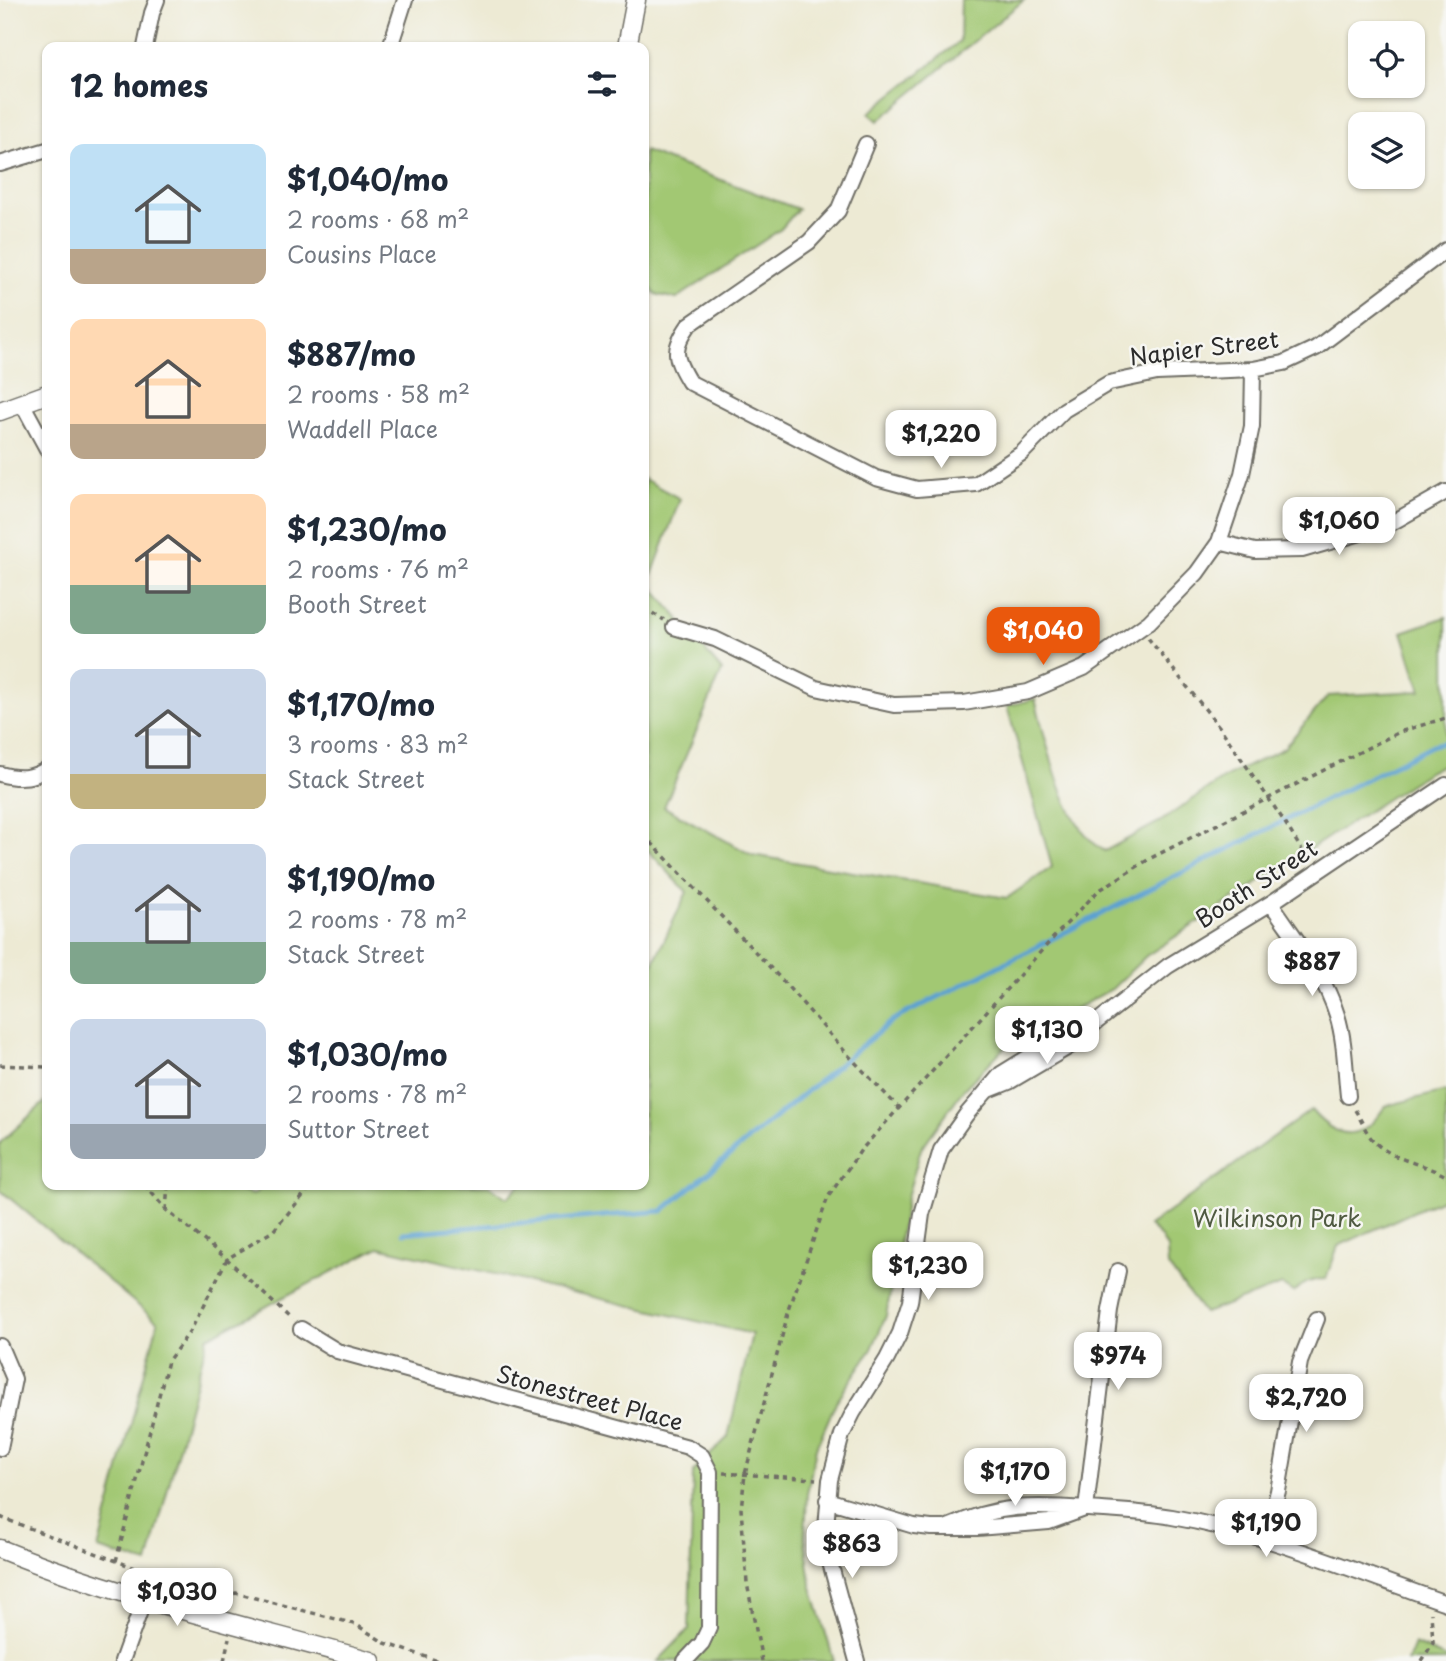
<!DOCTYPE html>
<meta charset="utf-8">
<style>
body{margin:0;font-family:"Playpen Sans",sans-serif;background:#f6f6f7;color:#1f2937;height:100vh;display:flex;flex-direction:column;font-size:26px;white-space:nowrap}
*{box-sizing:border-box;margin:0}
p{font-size:23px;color:#747a83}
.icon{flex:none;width:38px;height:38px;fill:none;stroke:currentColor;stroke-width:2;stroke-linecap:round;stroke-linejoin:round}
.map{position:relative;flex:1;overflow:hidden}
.details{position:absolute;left:42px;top:42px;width:607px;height:1148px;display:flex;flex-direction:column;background:#fff;border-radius:14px;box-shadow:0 2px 5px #0004}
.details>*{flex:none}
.controls{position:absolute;left:1348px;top:21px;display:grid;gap:14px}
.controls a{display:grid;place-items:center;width:77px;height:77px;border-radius:14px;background:#fff;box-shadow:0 2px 5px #0004;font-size:35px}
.price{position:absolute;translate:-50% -60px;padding:0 16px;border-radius:14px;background:#fff;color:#222;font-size:23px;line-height:46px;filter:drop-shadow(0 2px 4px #0008)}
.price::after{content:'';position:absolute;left:50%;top:42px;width:21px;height:16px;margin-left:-10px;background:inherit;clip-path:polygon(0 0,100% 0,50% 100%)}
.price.current{background:#ea580c;color:#fff}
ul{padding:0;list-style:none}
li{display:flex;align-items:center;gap:21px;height:175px;padding:0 28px}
li span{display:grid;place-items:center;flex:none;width:196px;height:140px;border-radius:14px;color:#555}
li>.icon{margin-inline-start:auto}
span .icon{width:84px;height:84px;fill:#fffc;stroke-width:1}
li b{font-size:30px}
h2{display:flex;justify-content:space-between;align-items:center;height:84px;padding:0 28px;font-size:30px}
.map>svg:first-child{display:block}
</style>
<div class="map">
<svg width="1446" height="1661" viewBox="0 0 1446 1661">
<rect width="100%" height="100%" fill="#f6f6f2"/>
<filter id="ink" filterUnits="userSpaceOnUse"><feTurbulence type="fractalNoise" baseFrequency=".0143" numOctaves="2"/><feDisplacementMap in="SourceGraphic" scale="14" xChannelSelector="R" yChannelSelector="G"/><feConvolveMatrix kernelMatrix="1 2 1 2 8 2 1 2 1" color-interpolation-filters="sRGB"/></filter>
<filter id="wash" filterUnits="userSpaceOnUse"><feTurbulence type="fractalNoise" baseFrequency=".00686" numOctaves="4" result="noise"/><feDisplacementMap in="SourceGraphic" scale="28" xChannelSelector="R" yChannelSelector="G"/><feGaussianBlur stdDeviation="1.57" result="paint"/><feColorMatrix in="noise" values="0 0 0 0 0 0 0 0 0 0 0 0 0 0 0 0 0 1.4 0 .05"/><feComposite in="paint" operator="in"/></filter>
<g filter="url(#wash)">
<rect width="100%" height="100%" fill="#edead4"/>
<path fill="#a2c873" stroke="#667a4f" stroke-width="2" d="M961 0H1024L878 121 869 113 960 41Z
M644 151 798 209 781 229 676 299 655 294 644 278Z
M644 479 680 499 649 583 722 671 664 807 752 855 1007 898 1052 867 1007 706 1035 699C1047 743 1063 828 1105 851L1161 821 1224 778 1284 748 1328 696 1421 691 1402 632 1446 617V763L1430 771 1146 956 1112 989 1005 1047 963 1090 921 1149 907 1197 886 1316 872 1349 836 1402 816 1448 807 1494 805 1538 811 1584 834 1661H658L689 1629 693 1472 728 1437 752 1334 379 1247 208 1337 148 1564 98 1549 158 1322 0 1190V1143L47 1100V1185H223L253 1195 264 1185H489L507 1198 520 1185H644V983L687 892 644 846Z
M1446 1091V1197L1338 1246 1326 1279C1312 1279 1304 1283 1293 1292L1282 1285 1204 1313 1168 1266 1167 1248 1160 1236 1149 1226 1311 1110C1337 1141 1363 1142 1385 1106Z
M1414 1644 1446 1658V1661H1407Z"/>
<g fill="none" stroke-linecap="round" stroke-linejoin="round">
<path stroke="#5ca1d1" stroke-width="5" d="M403 1233 662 1211 893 1020 1433 745 1446 742"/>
</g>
</g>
<g filter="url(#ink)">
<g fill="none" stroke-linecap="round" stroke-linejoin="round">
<g stroke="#6f6e66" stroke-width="18">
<path id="minor" d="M145 47 152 13 157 0
M390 47 405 0
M866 144 838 211 809 242 689 325C672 349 674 357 689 382L876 478 917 489 976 484 1022 453 1064 410 1109 383 1157 373 1253 369 1284 363 1316 348 1446 250
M0 164 47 150
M22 403 47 449
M1219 542 1255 551 1302 550 1388 525 1446 492
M674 627 715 639 816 688 894 705 964 703 1028 692 1084 668 1149 622 1197 573 1219 542 1242 474 1252 426 1253 369
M0 774C17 779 32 779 47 769
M1271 903C1295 939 1324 973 1337 1015 1345 1040 1345 1069 1348 1096
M989 1090 1009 1082 1077 1042 1094 1024 1168 966 1271 903 1446 785
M301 1329 337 1351 688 1447 702 1456 710 1472 709 1628 702 1643 685 1661
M0 1346 14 1379 0 1448
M827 1500 914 1526 931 1528H977L1049 1522 1082 1510
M1086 1509 1110 1311 1118 1271
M948 1527C999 1504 1033 1505 1088 1509 1116 1511 1144 1512 1172 1517 1266 1533 1356 1572 1446 1603
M1265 1540 1278 1491 1300 1362 1317 1319
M122 1661 144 1600
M857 1661 828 1555 826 1528 830 1480 842 1435 853 1413 887 1359 900 1333 910 1302 922 1214 941 1150 966 1115 1001 1074 1069 1032 1094 1024"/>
</g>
<g stroke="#6f6e66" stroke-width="21">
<path id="tertiary" d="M627 47 636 0
M0 411 47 394
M0 1549C120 1598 246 1626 371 1661"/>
</g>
<path stroke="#6f6e66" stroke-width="3.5" stroke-dasharray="5 5" stroke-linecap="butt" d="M644 608 664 620
M1148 638 1221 729 1284 821 1309 862
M644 835 782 980 849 1056 900 1109
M0 1065 47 1067
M1355 1110C1361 1119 1365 1131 1372 1139 1389 1160 1423 1163 1446 1176
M145 1185 166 1210 227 1259 292 1320
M166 1210 168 1185
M723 1473 816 1479
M0 1517 143 1571 150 1579 221 1597 236 1593 355 1624 385 1643 438 1661
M116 1561 168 1361 191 1330 227 1259 273 1231 312 1185
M224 1661 229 1638
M762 1661 747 1583 741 1509 745 1474 789 1310 828 1197 861 1150 1054 937 1098 891 1151 858 1399 732 1446 718
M1422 1661 1433 1642 1431 1613"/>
<use href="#minor" stroke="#fff" stroke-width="14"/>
<use href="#tertiary" stroke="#fff" stroke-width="18"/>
</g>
</g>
<g text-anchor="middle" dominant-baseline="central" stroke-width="5" stroke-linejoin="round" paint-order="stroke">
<g font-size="23" fill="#2b2b2b" stroke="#f6f6f2">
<text transform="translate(1204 347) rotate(-7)">Napier Street</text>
<text transform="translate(1256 883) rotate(-33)">Booth Street</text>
<text transform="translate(590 1397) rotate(15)">Stonestreet Place</text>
</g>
<g font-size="23" fill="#4f5a41" stroke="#f6f6f2">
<text x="1277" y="1217">Wilkinson Park</text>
</g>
</g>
</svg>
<div class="controls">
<a><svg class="icon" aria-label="locate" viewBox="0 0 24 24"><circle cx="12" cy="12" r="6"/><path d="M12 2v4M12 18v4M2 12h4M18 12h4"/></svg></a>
<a><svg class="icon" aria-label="layers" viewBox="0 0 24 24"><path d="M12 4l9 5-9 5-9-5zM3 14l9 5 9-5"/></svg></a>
</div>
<b class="price" style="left:941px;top:470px">$1,220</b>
<b class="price" style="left:1339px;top:557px">$1,060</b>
<b class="price current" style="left:1043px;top:667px">$1,040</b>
<b class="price" style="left:1312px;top:998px">$887</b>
<b class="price" style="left:1047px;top:1066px">$1,130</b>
<b class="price" style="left:928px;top:1302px">$1,230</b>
<b class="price" style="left:1118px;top:1392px">$974</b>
<b class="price" style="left:1306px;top:1434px">$2,720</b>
<b class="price" style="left:1015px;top:1508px">$1,170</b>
<b class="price" style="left:1266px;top:1559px">$1,190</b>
<b class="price" style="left:852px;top:1580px">$863</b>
<b class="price" style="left:177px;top:1628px">$1,030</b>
<section class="details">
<h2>12 homes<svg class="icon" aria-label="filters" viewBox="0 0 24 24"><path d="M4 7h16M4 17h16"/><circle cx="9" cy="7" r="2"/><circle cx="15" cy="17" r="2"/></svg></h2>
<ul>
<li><span style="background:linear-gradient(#bfe0f5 75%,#b9a48a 0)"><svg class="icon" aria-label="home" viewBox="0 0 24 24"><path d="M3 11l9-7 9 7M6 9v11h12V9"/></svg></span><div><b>$1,040/mo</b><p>2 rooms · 68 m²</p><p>Cousins Place</p></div></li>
<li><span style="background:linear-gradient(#ffd9b3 75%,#b9a48a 0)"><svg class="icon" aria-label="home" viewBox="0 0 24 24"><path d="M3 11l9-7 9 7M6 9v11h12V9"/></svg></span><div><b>$887/mo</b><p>2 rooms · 58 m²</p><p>Waddell Place</p></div></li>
<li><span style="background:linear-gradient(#ffd9b3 65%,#7fa58c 0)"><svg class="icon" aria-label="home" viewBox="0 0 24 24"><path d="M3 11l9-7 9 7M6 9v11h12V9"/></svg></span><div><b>$1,230/mo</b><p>2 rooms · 76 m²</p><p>Booth Street</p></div></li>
<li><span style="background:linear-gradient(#c9d6e8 75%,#c2b280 0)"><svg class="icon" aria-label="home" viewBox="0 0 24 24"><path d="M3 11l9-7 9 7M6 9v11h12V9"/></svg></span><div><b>$1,170/mo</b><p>3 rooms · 83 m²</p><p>Stack Street</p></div></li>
<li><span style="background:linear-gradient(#c9d6e8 70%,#7fa58c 0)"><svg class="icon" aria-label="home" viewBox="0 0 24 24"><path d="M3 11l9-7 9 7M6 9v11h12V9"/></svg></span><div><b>$1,190/mo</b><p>2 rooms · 78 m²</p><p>Stack Street</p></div></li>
<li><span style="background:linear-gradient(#c9d6e8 75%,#9aa5b1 0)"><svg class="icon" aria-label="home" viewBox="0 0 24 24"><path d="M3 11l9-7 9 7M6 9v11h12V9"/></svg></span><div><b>$1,030/mo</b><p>2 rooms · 78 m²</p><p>Suttor Street</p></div></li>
</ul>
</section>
</div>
